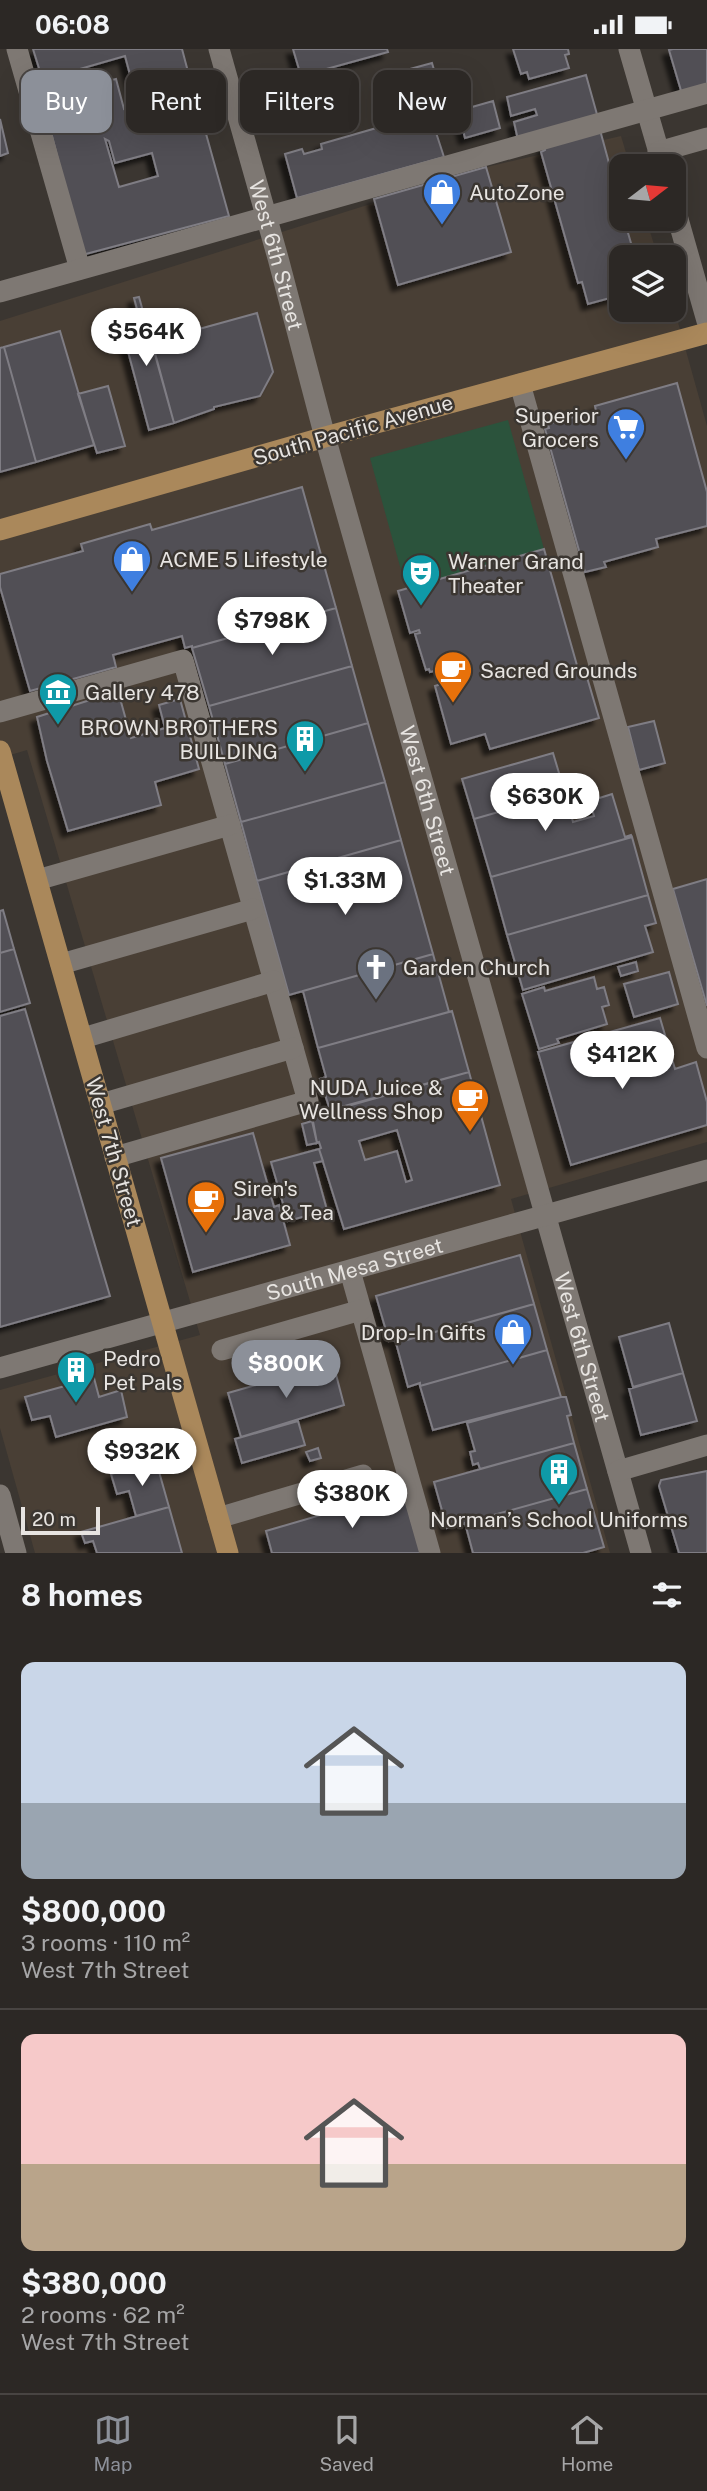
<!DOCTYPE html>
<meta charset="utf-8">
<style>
body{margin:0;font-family:"Public Sans",sans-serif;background:#383432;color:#f1f3f6;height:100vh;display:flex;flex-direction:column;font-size:26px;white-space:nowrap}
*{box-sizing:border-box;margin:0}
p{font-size:23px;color:#a6a6a7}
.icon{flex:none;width:38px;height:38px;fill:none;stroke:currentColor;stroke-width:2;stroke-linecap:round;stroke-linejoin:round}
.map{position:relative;height:1504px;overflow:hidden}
.drawer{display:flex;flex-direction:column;background:#2c2825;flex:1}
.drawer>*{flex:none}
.banner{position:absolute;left:21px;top:21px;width:665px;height:63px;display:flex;gap:14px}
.needle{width:46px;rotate:74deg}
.fabs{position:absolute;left:609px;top:105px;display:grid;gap:14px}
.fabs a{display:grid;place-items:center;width:77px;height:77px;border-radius:14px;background:#2c2825;box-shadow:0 7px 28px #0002,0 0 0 2px #484442;font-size:35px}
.scale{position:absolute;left:21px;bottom:18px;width:79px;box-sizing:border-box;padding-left:7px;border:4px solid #e7e4e1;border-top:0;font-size:19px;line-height:24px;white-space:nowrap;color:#e7e4e1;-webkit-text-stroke:5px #3b3631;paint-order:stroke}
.price{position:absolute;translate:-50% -60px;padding:0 16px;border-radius:24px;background:#fff;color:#222;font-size:23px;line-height:46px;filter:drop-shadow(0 2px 4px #0008)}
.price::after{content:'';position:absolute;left:50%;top:42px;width:21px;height:16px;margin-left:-10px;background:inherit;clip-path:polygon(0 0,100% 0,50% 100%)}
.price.selected{background:#8c9099;color:#fff}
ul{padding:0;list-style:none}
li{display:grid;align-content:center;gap:14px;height:371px;padding:0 21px}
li+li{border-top:2px solid #484442}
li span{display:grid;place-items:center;height:217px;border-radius:14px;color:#555}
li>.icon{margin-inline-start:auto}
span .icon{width:126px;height:126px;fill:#fffc;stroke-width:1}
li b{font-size:30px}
h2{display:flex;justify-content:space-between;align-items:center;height:84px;padding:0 21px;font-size:30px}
.pill{padding:0 24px;border-radius:14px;background:#2c2825;box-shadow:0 7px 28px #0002,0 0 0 2px #484442;font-size:24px;line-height:63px}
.pill.selected{background:#8c9099;color:#fff}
.status{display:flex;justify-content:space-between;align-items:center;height:49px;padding:0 35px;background:#2c2825;direction:ltr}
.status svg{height:19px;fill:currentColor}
.dock{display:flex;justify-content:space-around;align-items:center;height:98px;border-top:2px solid #484442;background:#2c2825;font-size:19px;color:#a6a6a7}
.dock a{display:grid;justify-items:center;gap:4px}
.dock .selected{color:#8c9099}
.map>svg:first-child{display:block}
</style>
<div class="status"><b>06:08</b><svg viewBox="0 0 49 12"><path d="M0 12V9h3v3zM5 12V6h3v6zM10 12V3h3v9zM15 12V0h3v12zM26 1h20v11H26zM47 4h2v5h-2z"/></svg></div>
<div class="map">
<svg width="707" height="1504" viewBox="0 0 707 1504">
<defs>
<filter id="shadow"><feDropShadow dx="-6" dy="6" stdDeviation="2" flood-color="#0009"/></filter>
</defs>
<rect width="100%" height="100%" fill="#3b3631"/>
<path fill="#493f35" d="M621 87 630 117H621V170H646L658 208H621V261L674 259 707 377V1093L511 1150 610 1504H35L0 1379V1341L200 1286 27 701 0 709V272L491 117Z"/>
<path fill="#2b533c" d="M508 371 544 500 406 539 370 409Z"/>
<path fill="#514f55" stroke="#7f7d84" stroke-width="2" fill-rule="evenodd" filter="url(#shadow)" d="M33 0H182L191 34 179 37 184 53 196 49 229 167 82 206 45 59 51 58ZM125 7 137 52 135 57 124 60 116 30 85 38 80 20ZM105 90 109 92 115 114 152 104 158 127 119 138Z
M293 0H387L388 3 301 27Z
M513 0H568L569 5 565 6 569 19 529 30 527 23 521 25Z
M673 0H707V38L682 45 669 1Z
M432 14 442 48 419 54 410 20Z
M586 26 598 69 518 91 514 73 537 66 535 60 511 67 507 48Z
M493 52 500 79 465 89 458 62Z
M428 59 444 108 297 149 285 105 302 100 304 105 322 100 321 95 418 67 416 62Z
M0 70 8 104 0 107Z
M600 81 621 158V170H624L635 208H621V246L588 255 582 233 578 234 541 103 545 101 544 97Z
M486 118 511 203 398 236 374 150Z
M139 248 174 374 149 381 118 265 137 260 134 249Z
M257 264 273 323 260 347 214 358V360L174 374 152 293Z
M60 282 94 396 36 413 4 298Z
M4 298 36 413 0 423V299Z
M677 334 707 443V477L656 490 658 498 604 513 606 518 585 523 545 380 549 379 548 375 596 362 595 357Z
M108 337 125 397 97 404 78 345Z
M302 438 336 559 192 599V597L185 599 182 587 113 606 116 618 30 642 0 538V525L83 502 81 495 150 475 152 481Z
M544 500 580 627 586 625 599 669 490 700 485 685 451 695 435 637 458 630 455 617 430 623 429 620 426 621 415 585 420 584 419 581 410 584 398 542Z
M336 559 352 617 209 657 192 599Z
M352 617 368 674 225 715 209 657Z
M118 642 131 689 165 679 159 656 180 650 199 720 155 733 161 756 68 782 47 712 37 668Z
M654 672 665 714 639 721 628 678Z
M368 674 385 733 241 773 225 715Z
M553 704 565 744 474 770 462 730Z
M385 733 401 791 257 832 241 773Z
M565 744 573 773 594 767 590 752 612 745 625 788 631 786 632 788 491 828 474 770Z
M632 788 648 846 507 886 491 828Z
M401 791 433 905 289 946 257 832Z
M707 830V957L673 840Z
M648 846 656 874 645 877 653 903 523 941 507 886Z
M3 861 14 900 0 904V862Z
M14 900 30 954 0 963V904Z
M433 905 449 963 318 999 303 942Z
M636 913 638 922 621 927 618 918Z
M669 923 678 955 634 968 624 935Z
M594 928 597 940 604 938 609 956 602 958 607 975 557 990 559 994 539 1000 522 945 544 938 545 942Z
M25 960 110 1247 0 1278V967Z
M452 962 469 1023 330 1061 320 1030 326 1028 318 999Z
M660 969 675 1020 696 1013 707 1053V1076L571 1116 538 1003Z
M469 1023 500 1136 344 1180 319 1100 321 1099 319 1093 317 1094 312 1067ZM397 1081 412 1131 406 1133 397 1102 365 1111 359 1092Z
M312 1072 317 1094 307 1096 302 1075Z
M253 1084 274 1158 279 1156 290 1196 193 1223 161 1109Z
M319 1100 323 1112 314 1114 327 1161 288 1172 271 1113Z
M520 1206 534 1255 396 1294 395 1291 389 1292 376 1247Z
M534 1255 547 1301 420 1337V1334L408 1338 396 1294Z
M669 1274 683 1324 633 1338 619 1288Z
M547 1301 561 1348 433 1381 420 1337Z
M333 1314 344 1356 241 1388 228 1344Z
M683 1324 697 1372 641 1386 629 1340Z
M94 1329 99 1348 121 1341 127 1368 56 1388 50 1367 32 1371 25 1348Z
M561 1348H566L571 1366 567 1367 574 1394 480 1420 478 1414 473 1416 470 1403 475 1402 467 1374Z
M298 1372 305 1396 242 1414 235 1390Z
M574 1394 587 1440 447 1479 434 1433Z
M318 1399 321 1409 310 1412 306 1403Z
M156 1412 169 1458 136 1467 129 1442 117 1445 111 1425Z
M707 1422V1504H679L659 1437 661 1431Z
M587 1440 604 1498 583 1504H473L465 1474Z
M403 1442 421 1504H272L266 1482Z
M169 1458 182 1504H97L93 1492 85 1494 81 1483Z"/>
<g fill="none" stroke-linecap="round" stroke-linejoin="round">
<g stroke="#7e7873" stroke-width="21">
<path d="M17 0 80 220"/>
<path id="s1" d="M219 0 278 209 325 388 641 1504"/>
<path d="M629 0 663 117"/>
<path d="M658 103 707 89"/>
<path d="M674 156 707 272"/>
<path d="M0 243 707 44"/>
<path d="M520 335 707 999"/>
<path d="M0 663 183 611 308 1052 115 1108"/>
<path d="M37 831 230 776"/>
<path d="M61 915 253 860"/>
<path d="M83 989 274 932"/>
<path d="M101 1055 293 999"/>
<path d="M350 1222 430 1504"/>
<path d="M222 1301 361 1261"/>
<path id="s2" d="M0 1319 707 1121"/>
<path d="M618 1422 707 1396"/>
<path d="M0 1446 16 1504"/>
<path d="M218 1469 363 1426"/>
</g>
<path stroke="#aa885b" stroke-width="21" d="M0 481 325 388 707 284
M0 702 228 1504"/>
</g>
<defs>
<g id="shop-pin" transform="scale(2.0125)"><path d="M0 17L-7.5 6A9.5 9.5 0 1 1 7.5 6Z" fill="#3f7fe0" stroke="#3b3631"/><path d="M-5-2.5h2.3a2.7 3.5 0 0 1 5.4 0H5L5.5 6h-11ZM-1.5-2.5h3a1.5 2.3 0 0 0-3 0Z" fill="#fff"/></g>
<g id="supermarket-pin" transform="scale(2.0125)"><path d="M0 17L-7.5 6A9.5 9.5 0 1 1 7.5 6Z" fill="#3f7fe0" stroke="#3b3631"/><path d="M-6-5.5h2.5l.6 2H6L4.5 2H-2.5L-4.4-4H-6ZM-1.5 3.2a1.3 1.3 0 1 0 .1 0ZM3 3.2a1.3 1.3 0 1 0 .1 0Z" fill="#fff"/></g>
<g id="theatre-pin" transform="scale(2.0125)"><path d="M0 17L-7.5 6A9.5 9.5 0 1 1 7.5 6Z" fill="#0f9aa8" stroke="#3b3631"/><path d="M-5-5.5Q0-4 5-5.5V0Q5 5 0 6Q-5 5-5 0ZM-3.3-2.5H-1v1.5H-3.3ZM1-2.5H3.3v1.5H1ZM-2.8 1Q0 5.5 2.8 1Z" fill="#fff"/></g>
<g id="cafe-pin" transform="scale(2.0125)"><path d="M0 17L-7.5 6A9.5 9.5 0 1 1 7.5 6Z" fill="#e8710a" stroke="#3b3631"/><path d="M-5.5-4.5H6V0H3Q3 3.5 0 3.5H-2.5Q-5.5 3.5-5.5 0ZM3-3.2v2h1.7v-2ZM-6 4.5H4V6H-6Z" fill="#fff"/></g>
<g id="museum-pin" transform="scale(2.0125)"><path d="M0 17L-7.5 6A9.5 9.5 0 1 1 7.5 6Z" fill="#0f9aa8" stroke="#3b3631"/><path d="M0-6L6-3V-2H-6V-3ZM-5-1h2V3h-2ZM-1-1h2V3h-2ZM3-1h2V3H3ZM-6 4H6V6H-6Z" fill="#fff"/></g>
<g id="building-pin" transform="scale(2.0125)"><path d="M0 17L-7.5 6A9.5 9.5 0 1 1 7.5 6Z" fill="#0f9aa8" stroke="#3b3631"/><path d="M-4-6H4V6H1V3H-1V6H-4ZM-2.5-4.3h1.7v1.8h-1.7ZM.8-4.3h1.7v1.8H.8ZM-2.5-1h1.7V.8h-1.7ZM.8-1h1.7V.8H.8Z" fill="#fff"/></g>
<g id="church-pin" transform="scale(2.0125)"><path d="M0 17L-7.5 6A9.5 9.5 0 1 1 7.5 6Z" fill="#6b7280" stroke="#3b3631"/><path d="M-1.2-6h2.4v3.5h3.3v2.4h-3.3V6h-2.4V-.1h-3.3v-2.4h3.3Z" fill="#fff"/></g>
</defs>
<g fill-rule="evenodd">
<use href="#shop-pin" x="442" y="143"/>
<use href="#supermarket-pin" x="626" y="378"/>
<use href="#shop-pin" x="132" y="510"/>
<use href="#theatre-pin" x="421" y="524"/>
<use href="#cafe-pin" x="453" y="621"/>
<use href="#museum-pin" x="58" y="643"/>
<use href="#building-pin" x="305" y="690"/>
<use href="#church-pin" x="376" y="918"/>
<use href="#cafe-pin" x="470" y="1050"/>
<use href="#cafe-pin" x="206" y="1151"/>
<use href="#shop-pin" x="513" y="1283"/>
<use href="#building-pin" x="76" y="1321"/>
<use href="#building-pin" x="559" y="1423"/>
</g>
<g text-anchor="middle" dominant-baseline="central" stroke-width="5" stroke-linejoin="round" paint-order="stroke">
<g font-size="21" fill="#e7e4e1" stroke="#3b3631" text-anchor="start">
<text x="469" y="143">AutoZone</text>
<text x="599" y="366" text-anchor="end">Superior<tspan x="599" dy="24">Grocers</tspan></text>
<text x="159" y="510">ACME 5 Lifestyle</text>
<text x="448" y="512">Warner Grand<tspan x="448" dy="24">Theater</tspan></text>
<text x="480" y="621">Sacred Grounds</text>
<text x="85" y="643">Gallery 478</text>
<text x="278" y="678" text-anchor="end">BROWN BROTHERS<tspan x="278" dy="24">BUILDING</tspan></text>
<text x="403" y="918">Garden Church</text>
<text x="443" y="1038" text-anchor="end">NUDA Juice &amp;<tspan x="443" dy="24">Wellness Shop</tspan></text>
<text x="233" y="1139">Siren's<tspan x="233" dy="24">Java &amp; Tea</tspan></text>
<text x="486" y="1283" text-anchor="end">Drop-In Gifts</text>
<text x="103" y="1309">Pedro<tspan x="103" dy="24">Pet Pals</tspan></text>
<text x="559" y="1470" text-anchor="middle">Norman’s School Uniforms</text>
</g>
<g font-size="21" fill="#e7e4e1" stroke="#3b3631">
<text stroke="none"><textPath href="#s1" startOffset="214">West 6th Street</textPath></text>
<text transform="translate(353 381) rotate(-16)">South Pacific Avenue</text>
<text stroke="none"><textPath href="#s1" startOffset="780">West 6th Street</textPath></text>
<text transform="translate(114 1103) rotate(74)">West 7th Street</text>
<text stroke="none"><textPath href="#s2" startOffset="368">South Mesa Street</textPath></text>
<text stroke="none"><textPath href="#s1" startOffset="1348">West 6th Street</textPath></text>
</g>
</g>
</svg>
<div class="fabs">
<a><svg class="needle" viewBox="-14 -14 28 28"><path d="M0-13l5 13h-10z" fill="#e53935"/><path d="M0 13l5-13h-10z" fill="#a6a6a7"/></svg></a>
<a><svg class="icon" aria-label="layers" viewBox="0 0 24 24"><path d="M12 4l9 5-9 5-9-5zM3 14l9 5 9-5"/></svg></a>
</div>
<div class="scale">20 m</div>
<b class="price" style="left:146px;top:319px">$564K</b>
<b class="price" style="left:272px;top:608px">$798K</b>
<b class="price" style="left:545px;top:784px">$630K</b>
<b class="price" style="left:345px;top:868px">$1.33M</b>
<b class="price" style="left:622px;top:1042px">$412K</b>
<b class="price selected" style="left:286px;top:1351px">$800K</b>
<b class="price" style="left:142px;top:1439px">$932K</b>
<b class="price" style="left:352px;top:1481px">$380K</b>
<div class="banner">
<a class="pill selected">Buy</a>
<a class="pill">Rent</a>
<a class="pill">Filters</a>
<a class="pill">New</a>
</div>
</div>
<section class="drawer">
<h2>8 homes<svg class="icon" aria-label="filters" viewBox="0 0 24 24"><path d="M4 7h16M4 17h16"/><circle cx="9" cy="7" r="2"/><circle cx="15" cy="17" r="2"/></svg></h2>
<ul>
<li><span style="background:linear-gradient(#c9d6e8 65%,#9aa5b1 0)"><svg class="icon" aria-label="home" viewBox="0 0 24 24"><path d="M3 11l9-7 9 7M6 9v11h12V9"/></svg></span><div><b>$800,000</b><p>3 rooms · 110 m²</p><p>West 7th Street</p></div></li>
<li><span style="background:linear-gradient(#f6c9c9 60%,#b9a48a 0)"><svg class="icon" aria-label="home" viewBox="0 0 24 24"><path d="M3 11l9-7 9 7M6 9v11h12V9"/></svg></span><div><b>$380,000</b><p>2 rooms · 62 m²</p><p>West 7th Street</p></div></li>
</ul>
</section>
<nav class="dock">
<a class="selected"><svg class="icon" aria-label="map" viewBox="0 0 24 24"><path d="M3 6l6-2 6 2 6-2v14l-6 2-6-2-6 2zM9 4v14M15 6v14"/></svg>Map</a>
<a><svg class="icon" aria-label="saved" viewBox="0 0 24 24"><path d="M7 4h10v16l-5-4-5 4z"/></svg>Saved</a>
<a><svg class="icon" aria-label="home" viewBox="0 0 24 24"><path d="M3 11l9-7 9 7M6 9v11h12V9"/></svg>Home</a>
</nav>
